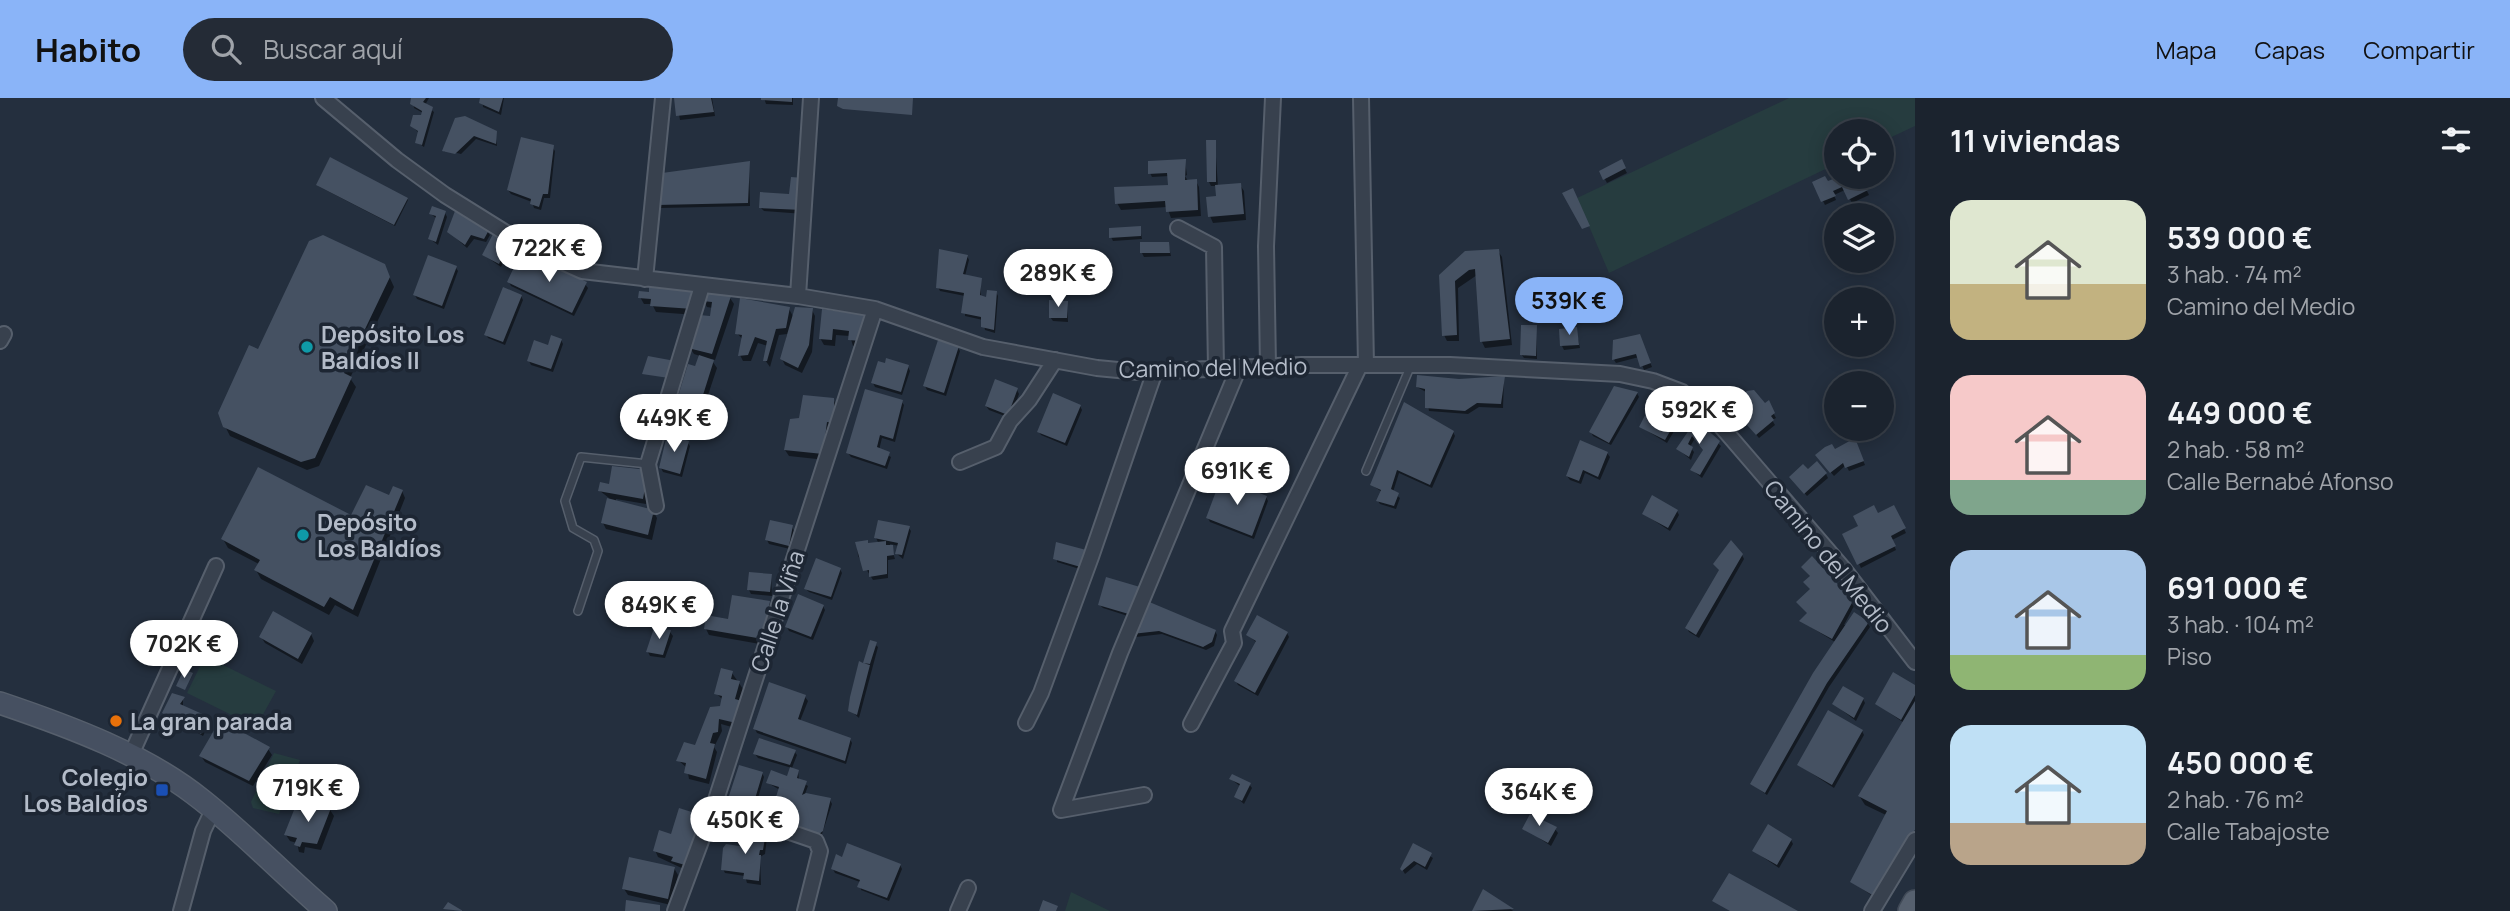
<!DOCTYPE html>
<html lang="es">
<meta charset="utf-8">
<style>
body{margin:0;font-family:Manrope,sans-serif;background:#242b36;color:#f1f3f6;height:100vh;display:flex;flex-direction:column;font-size:26px;white-space:nowrap}
*{box-sizing:border-box;margin:0}
p{font-size:23px;color:#a0a4aa}
.icon{flex:none;width:38px;height:38px;fill:none;stroke:currentColor;stroke-width:2;stroke-linecap:round;stroke-linejoin:round}
.map{position:relative;flex:1;overflow:hidden}
.sheet{display:flex;flex-direction:column;background:#1b232e;width:595px}
.sheet>*{flex:none}
.buttons{position:absolute;left:1824px;top:21px;display:grid;gap:14px}
.buttons a{display:grid;place-items:center;width:70px;height:70px;border-radius:50%;background:#1b232e;box-shadow:0 4px 18px #0003,0 0 0 2px #39404a;font-size:35px}
.price{position:absolute;translate:-50% -60px;padding:0 16px;border-radius:24px;background:#fff;color:#222;font-size:23px;line-height:46px;filter:drop-shadow(0 2px 4px #0008)}
.price::after{content:'';position:absolute;left:50%;top:42px;width:21px;height:16px;margin-left:-10px;background:inherit;clip-path:polygon(0 0,100% 0,50% 100%)}
.price.selected{background:#8ab4f8;color:#111}
ul{padding:0;list-style:none}
li{display:flex;align-items:center;gap:21px;height:175px;padding:0 35px}
li span{display:grid;place-items:center;flex:none;width:196px;height:140px;border-radius:21px;color:#555}
li>.icon{margin-inline-start:auto}
span .icon{width:84px;height:84px;fill:#fffc;stroke-width:1}
li b{font-size:30px}
h2{display:flex;justify-content:space-between;align-items:center;height:84px;padding:0 35px;font-size:30px}
header{display:flex;align-items:center;gap:42px;box-sizing:border-box;height:98px;padding:0 35px;background:#8ab4f8;color:#111}
header strong{font-size:33px}
nav{display:flex;gap:38px;margin-inline-start:auto;font-size:24px}
.search{width:490px;height:63px;background:#242b36;display:flex;align-items:center;gap:18px;box-sizing:border-box;padding:0 24px;border-radius:38px;color:#a0a4aa;font-size:26px}
main{display:flex;flex:1;min-height:0}
.map>svg:first-child{display:block}
</style>
<header>
<strong>Habito</strong>
<div class="search"><svg class="icon" aria-label="search" viewBox="0 0 24 24"><circle cx="10" cy="10" r="6"/><path d="M15 15l6 6"/></svg>Buscar aquí</div>
<nav><a>Mapa</a><a>Capas</a><a>Compartir</a></nav>
</header>
<main>
<div class="map">
<svg width="1915" height="813" viewBox="0 0 1915 813">
<rect width="100%" height="100%" fill="#242f3e"/>
<path fill="#263c3f" d="M1789 0H1915V28L1881 44V33H1836V66L1609 175 1577 100Z
M205 558 276 593 256 629 187 595Z
M274 655 300 662 279 716 253 710 251 704Z
M1071 794 1110 813H1065Z"/>
<path fill="#0007" d="M413 0H429L425 7 434 14 424 49 417 44 419 35 412 28 423 15 414 10Z
M482 0H504L501 17 483 9Z
M676 0H712L715 18 680 22Z
M764 0H793V7L766 6Z
M456 21 495 34 497 48 476 41 461 56 445 52V54L444 53Z
M1215 44 1218 89 1240 87 1244 93 1246 122 1213 125 1210 118 1218 100 1217 88H1211L1209 84Z
M552 49 555 53 550 100H544L541 112 534 110 532 104 511 96 508 92Z
M1185 63 1187 77 1185 78 1188 83H1196L1199 89 1201 118 1171 120 1167 109 1121 112 1117 105 1170 88 1169 78 1152 79 1150 75Z
M1621 64 1627 75 1607 85 1601 74Z
M749 65 750 108 661 110 659 106Z
M1842 79H1860L1869 97 1852 105 1845 92 1834 97 1836 102 1825 107 1814 85 1828 86Z
M318 88 407 101 408 102 395 128Z
M791 98 804 116 764 113 761 110Z
M445 115 447 119 438 147 430 141 437 121 431 116Z
M1140 130 1142 141 1113 143 1111 139Z
M487 133 490 137 486 144 474 141 467 150 449 134Z
M1168 145 1171 158 1144 159 1142 155V146Z
M508 146 510 150 501 169 484 157Z
M1498 153 1502 159 1512 247 1485 250 1482 244 1477 177 1458 190 1459 243H1447L1444 237 1441 178Z
M967 158 969 162 965 178 981 182V200L987 201 996 194 998 198 995 235 985 232 983 222 965 218V198L940 193 938 189Z
M384 167 394 189 350 280 356 289 319 368 307 372 230 338 225 328 258 253Z
M456 170 458 173 444 211 417 201 415 197Z
M527 174 585 186 588 190 574 218 511 188 509 184Z
M521 198 523 202 505 247 488 240 486 236Z
M640 199H698L696 217 656 214 652 206H644Z
M730 200 734 206 715 262 711 261 717 270 701 318 681 312 677 305 700 258 694 256 690 250 711 220 713 210 707 209 703 202Z
M1067 204 1068 224 1053 223 1050 219Z
M789 211 794 220 812 212 815 218 812 254 802 275 785 267 782 261 787 236 779 237 770 269 765 262 768 248 758 245 751 263H743L740 257 743 242 737 235Z
M824 213 864 219 868 225 864 249 853 248 850 238 836 237 835 248 824 247 820 240Z
M1536 229 1537 261 1524 260 1521 256Z
M1576 231 1580 250 1564 252 1562 248Z
M1641 241 1652 269 1644 272 1639 259 1616 265 1614 262Z
M561 242 563 246 553 274 531 267 529 263Z
M958 250 960 253 946 298 927 292 925 288Z
M908 269 910 273 902 297 875 289 873 285Z
M1504 280 1503 310 1479 309 1468 316 1429 313 1426 294 1417 289Z
M1017 292 1019 296 1010 320 989 312 986 308Z
M1637 295 1639 299 1611 347 1593 338 1591 334Z
M833 301 837 308 826 362 789 358 785 352 800 321Z
M901 303 904 307 895 344 882 340 879 352 891 359 887 371 851 359 848 355Z
M1768 305 1776 320 1772 322 1775 327 1759 340 1734 311Z
M1080 308 1082 312 1067 348 1041 337 1039 334Z
M1684 309 1686 313 1667 345 1641 329Z
M1696 325 1721 348 1702 380 1692 372 1705 353 1695 340 1690 349 1694 354 1691 362 1678 351Z
M1453 334 1455 338 1432 390 1399 375 1393 394 1400 400 1396 411 1380 406 1378 403 1382 394 1372 387Z
M687 344 690 348 682 379 663 374 661 370Z
M1856 346 1865 367 1849 373 1846 367 1834 378 1819 361Z
M1607 355 1610 359 1600 382 1585 375 1581 386 1570 382 1567 378Z
M1808 374 1826 376 1828 380 1807 398 1794 383Z
M650 380 646 406 616 401V404L653 413 657 420 652 442 606 431 603 425 609 400 600 393 611 388Z
M402 393 405 400 358 519 335 507 329 517 261 481 256 472 259 466 228 450 223 441 352 419Z
M1266 399 1268 403 1254 441 1210 424 1208 420Z
M1894 410 1906 435 1892 442 1896 452 1861 470 1845 437Z
M1677 413 1679 417 1670 433 1644 416Z
M792 429 794 433 790 451 769 446 767 442Z
M908 429 911 433 903 461 897 456 899 448 890 446 895 461 888 462V480L873 482 858 458 857 445 879 446 876 440Z
M1058 446 1086 473 1057 464Z
M1742 457 1744 461 1699 540 1689 534 1687 530 1720 473 1715 466Z
M1803 470 1852 504 1854 508 1844 527 1868 525 1870 529 1829 589 1767 697 1752 686 1835 544 1801 523 1809 516 1811 492V479Z
M840 471 842 475 832 502 809 494 806 491Z
M771 477 772 498 751 496 749 492Z
M1108 482 1134 520 1103 510 1100 507Z
M769 505 772 511 766 547 709 537 706 531Z
M1148 506 1215 533 1217 537 1214 548 1206 552 1162 536 1136 539 1134 536Z
M823 508 825 512 813 542 789 533 787 529Z
M670 534 673 538 665 560 650 558 648 554Z
M1287 535 1289 539 1258 598 1238 587 1236 583 1257 545 1248 537Z
M311 536 314 543 302 566 265 545 261 539Z
M872 544 878 549 859 620 850 612Z
M732 575 743 591 739 631 721 626 722 633 714 649 717 654 709 686 689 681 687 670 678 662 696 649 721 609 723 602 716 595Z
M1915 589V738L1877 801 1852 784 1886 717 1865 707 1860 699 1904 625 1877 606Z
M805 599 808 603 800 623 850 641 852 645 846 666 757 635 755 631Z
M183 601V608L210 624 203 638 164 615Z
M1863 601 1865 605 1856 623 1834 606Z
M1862 633 1864 637 1834 690 1799 667Z
M268 651 272 657 253 688 205 664 201 658Z
M794 653 797 657 792 670 758 660 755 656Z
M798 673 799 682 808 688 805 696 830 702 832 706 821 739 774 722 772 718 780 692 768 685 788 680Z
M762 675 764 679 754 714 732 708 729 704Z
M1231 681 1249 686 1252 690 1244 706 1236 699 1241 689Z
M330 712 334 718 321 752 305 749 304 755 299 754 297 745 290 743 286 737Z
M699 718 703 724 688 773 658 759 655 752Z
M1524 730 1555 731 1558 735 1551 748Z
M739 731 740 744 733 743 731 739Z
M765 735 767 739 765 756 760 759 761 787 747 785 745 778 725 775 723 771Z
M1791 742 1793 746 1779 770 1754 753Z
M1414 748 1433 760 1427 772 1417 766 1405 776 1402 771Z
M900 767 902 771 889 803 861 792 860 784 835 775 833 771Z
M674 770 678 777 671 807 628 797 624 791Z
M1484 794 1512 812 1513 813H1474Z"/>
<path fill="#455162" d="M411 0H426L423 4 433 9 422 47 415 45 418 33 410 28 413 17H421L422 13 410 6Z
M480 0H503L499 14 479 5Z
M674 0H711L714 14 676 18Z
M761 0H792V4L761 2Z
M838 0H913L912 17 843 11 837 8Z
M465 18 497 33 496 46 474 38 455 56 442 53 455 20Z
M521 39 554 47 548 96H543L539 109 530 106 531 101 507 92Z
M1206 42H1216V84H1207Z
M330 59 408 100 394 127 316 87Z
M1186 61 1185 82 1197 81 1198 112 1166 114 1165 103 1115 106 1114 89 1168 87 1167 75 1148 76V63Z
M1622 61 1626 70 1603 82 1599 73Z
M750 63 748 105 657 107 662 75Z
M1825 78 1828 83 1838 79H1862L1868 92 1848 102 1842 89 1833 93 1836 98 1821 104 1812 84Z
M791 79 804 80 803 112 759 110 760 94 789 96Z
M1241 85 1244 116 1208 119 1206 99 1216 98 1215 87Z
M1573 90 1590 128 1582 131 1562 95Z
M432 108 446 113 436 144 428 141 436 118 429 116Z
M455 113 489 132 484 141 471 137 465 147 447 134Z
M1141 128V138L1109 140V130Z
M493 136 509 145 499 166 482 157Z
M323 137 385 166 390 179 344 275 352 279 315 360 301 364 223 329 218 315 249 247 258 251 309 143Z
M1140 144H1169L1170 155H1140Z
M939 151 968 157 963 176 982 180 980 197 986 199 987 192 997 193 994 232 981 229V219L961 215 964 195 936 190Z
M1499 151 1510 241 1480 244 1475 171 1469 172 1455 183 1457 237 1442 238 1439 177 1465 153Z
M428 157 457 168 442 208 413 197Z
M532 158 587 184 572 215 507 184 515 167 526 172Z
M649 187 695 191 693 211 650 208 651 201 638 200 639 193 649 194Z
M503 189 522 197 503 244 484 237Z
M704 194 731 198 712 256 688 250 699 217 710 218 712 204 702 203Z
M740 200 790 209 786 230 776 231 767 263H763L767 243 755 239 748 257 738 258 742 237 735 236Z
M1049 202 1068 203 1067 220H1049Z
M795 209 813 210 809 247 798 270 780 261Z
M822 211 865 217 862 243 848 242 849 233 833 231 832 242 819 241Z
M1521 227H1537L1536 258 1520 257Z
M1577 229 1579 247 1560 248 1559 231Z
M1640 236 1651 265 1640 269 1636 256 1612 262 1613 242Z
M551 237 562 241 551 271 527 263 534 242 548 247Z
M938 242 959 248 944 295 923 288Z
M699 257 714 262 698 313 676 305 688 266 695 268Z
M648 258 675 263 669 280 642 276Z
M886 260 909 267 901 294 871 285 878 263 885 265Z
M1417 277 1459 281 1505 278 1501 306 1477 305 1465 313 1425 310V291L1416 289Z
M995 281 1018 290 1008 317 985 308Z
M1614 288 1638 294 1609 345 1589 334Z
M865 291 903 302 893 341 880 337 877 349 890 354 885 368 846 355Z
M1658 292 1685 308 1665 342 1639 329Z
M1754 292 1765 305 1769 302 1775 315 1771 318 1774 322 1756 337 1729 307 1747 293Z
M1053 295 1081 307 1065 345 1037 334Z
M803 297 834 300 835 325 827 324 823 356 784 352 790 321 799 320Z
M1404 304 1454 333 1430 387 1397 372 1391 391 1399 395 1394 408 1376 403 1381 392 1370 387Z
M1696 322 1720 343 1700 377 1690 372 1703 352 1692 338 1688 346 1693 349 1689 359 1676 351Z
M667 337 689 343 680 376 659 370Z
M1855 340 1864 363 1845 370 1843 365 1830 375 1815 357 1825 349 1832 346 1835 351Z
M1580 342 1608 354 1598 379 1583 372 1579 383 1566 378Z
M1817 363 1827 375 1804 396 1789 379 1803 366 1808 371Z
M612 368 648 372 643 401 598 393 600 384 609 386Z
M258 369 351 417 366 387 389 397 393 388 403 392 353 512 330 499 324 509 254 472 260 462 221 441Z
M1221 380 1267 398 1252 438 1206 420Z
M1652 397 1678 412 1668 430 1642 416Z
M607 400 654 412 648 437 601 425Z
M1874 407 1878 415 1894 407 1906 430 1891 438 1896 448 1857 467 1842 436 1858 428 1853 418Z
M770 422 793 427 789 448 765 442Z
M878 422 910 428 902 457 895 456 898 445 874 440Z
M868 442V445L886 443V447H893L894 457 887 458V476L869 479V472L863 473 855 444Z
M1731 442 1743 456 1696 537 1685 530 1719 472 1713 466Z
M1056 444 1090 453 1084 470 1053 461Z
M1812 458 1853 503 1832 541 1799 523 1807 515 1796 504 1810 491 1803 484 1810 478 1801 469Z
M816 460 841 470 831 499 804 491Z
M749 474 772 476 770 494 747 492Z
M1106 479 1140 489 1132 517 1098 507Z
M798 496 824 507 811 539 785 529Z
M732 497 770 503 763 541 704 531 706 517 728 521Z
M1147 503 1216 532 1212 544 1203 549 1159 533 1132 536Z
M273 513 312 535 298 561 259 539Z
M1854 514 1869 524 1827 585 1765 695 1750 686 1813 575Z
M1257 517 1288 534 1255 595 1234 583 1256 543 1246 537Z
M654 530 671 532 663 557 646 554Z
M870 542 877 544 870 566 863 565 870 567 857 617 848 613 850 599 859 563 863 565Z
M194 545 204 549 197 566 187 561Z
M721 570 733 573 731 581 740 583 735 601 742 603 736 625 719 621 718 634 713 635 710 645 715 646 706 681 684 675 686 665 676 663 684 644 695 647 710 609 720 608 722 598 714 596Z
M184 571 193 575 185 592 176 588Z
M1893 574 1915 587V597L1901 622 1875 606Z
M769 584 806 597 798 621 851 640 845 663 753 631Z
M1843 588 1864 600 1854 620 1832 606Z
M172 595 185 599 180 606 209 619 201 636 162 615Z
M1915 603V732L1874 798 1850 784 1887 713 1858 698Z
M1828 612 1863 632 1832 687 1797 667Z
M220 622 270 649 249 683 199 658Z
M759 640 796 652 790 667 753 656Z
M739 667 763 674 752 711 727 704Z
M790 669 799 672 797 680 807 683 802 697 806 695 831 700 823 733 819 736 770 719 779 689 766 685 771 672 787 678Z
M1232 676 1251 685 1242 703 1234 699 1240 686 1229 681Z
M309 702 331 710 317 746 302 744 300 749 294 747 297 740 284 737 294 712 306 713Z
M679 710 701 717 685 767 671 763 673 759 653 753 659 732 671 736Z
M1530 716 1557 729 1548 745 1522 731Z
M1768 726 1792 741 1777 767 1752 753Z
M731 728 740 729 738 741 729 739Z
M749 728 766 734 763 752H760L759 757H761L759 783 743 781 744 775 721 772 723 750 726 746 746 749Z
M847 745 901 766 887 800 857 789 860 782 831 771 836 756 842 759Z
M1413 745 1432 755 1425 769 1414 763 1402 773 1400 771Z
M629 759 675 769 668 801 622 791Z
M1729 775 1798 813H1730L1712 803Z
M1483 791 1514 811 1472 813Z
M626 802 660 807V813H625Z
M1043 802 1058 808 1056 813H1039Z
M448 804 463 813 443 811Z"/>
<g fill="none" stroke-linecap="round" stroke-linejoin="round">
<g stroke="#565f6c" stroke-width="10">
<path id="service" d="M1366 373 1411 267
M578 513 598 453 594 442 573 430 565 403 581 359 648 366"/>
</g>
<g stroke="#565f6c" stroke-width="18">
<path id="minor" d="M323 0 397 62 445 97 527 148 582 173 798 198 875 211 983 249 1097 270 1139 274 1302 267H1450L1620 276 1653 283 1682 294 1714 320 1843 470 1915 564
M1361 0 1366 267
M1178 130 1214 149 1216 270
M645 181 663 0
M798 198 811 0
M0 243 4 236
M1268 268 1266 148 1273 0
M960 364 996 349 1010 323 1029 302 1055 262
M656 408 648 366 702 188
M1026 625 1041 595 1091 459 1155 273
M1191 626 1234 545 1232 533 1360 267
M130 659 216 468
M1144 697 1061 712 1120 555 1239 269
M714 708 816 743 820 753 805 813
M181 813 203 733 213 712
M675 813 714 708 875 211
M958 813 968 790
M1872 813 1915 742"/>
</g>
<g stroke="#565f6c" stroke-width="24">
<path id="secondary" d="M0 605C68 628 145 656 202 702 245 736 284 777 326 813"/>
</g>
<g stroke="#414a57" stroke-width="26">
<path id="primary" d="M1910 813 1915 804"/>
</g>
<use href="#service" stroke="#38414e" stroke-width="7"/>
<use href="#minor" stroke="#38414e" stroke-width="14"/>
<use href="#secondary" stroke="#465061" stroke-width="21"/>
<use href="#primary" stroke="#56606e" stroke-width="23"/>
</g>
<g fill="#0f9aa8" stroke="#1d2633" stroke-width="2.5">
<circle cx="307" cy="249" r="7"/>
<circle cx="303" cy="437" r="7"/>
</g>
<circle fill="#e8710a" stroke="#1d2633" stroke-width="2.5" cx="116" cy="623" r="7"/>
<rect fill="#1a4fb4" stroke="#1d2633" stroke-width="2.5" x="155" y="685" width="14" height="14" rx="3.5"/>
<g text-anchor="middle" dominant-baseline="central" stroke-width="7" stroke-linejoin="round" paint-order="stroke">
<g font-size="23" font-weight="bold" fill="#b4bcc9" stroke="#1d2633" text-anchor="start">
<text x="321" y="236">Depósito Los<tspan x="321" dy="26">Baldíos II</tspan></text>
<text x="317" y="424">Depósito<tspan x="317" dy="26">Los Baldíos</tspan></text>
<text x="130" y="623">La gran parada</text>
<text x="148" y="679" text-anchor="end">Colegio<tspan x="148" dy="26">Los Baldíos</tspan></text>
</g>
<g font-size="23" fill="#b4bcc9" stroke="#1d2633">
<text transform="translate(1213 269) rotate(-1)">Camino del Medio</text>
<text transform="translate(1829 458) rotate(51)">Camino del Medio</text>
<text transform="translate(777 513) rotate(-72)">Calle la Viña</text>
</g>
</g>
</svg>
<div class="buttons">
<a><svg class="icon" aria-label="locate" viewBox="0 0 24 24"><circle cx="12" cy="12" r="6"/><path d="M12 2v4M12 18v4M2 12h4M18 12h4"/></svg></a>
<a><svg class="icon" aria-label="layers" viewBox="0 0 24 24"><path d="M12 4l9 5-9 5-9-5zM3 14l9 5 9-5"/></svg></a>
<a>+</a>
<a>−</a>
</div>
<b class="price" style="left:549px;top:186px">722K €</b>
<b class="price" style="left:1058px;top:211px">289K €</b>
<b class="price selected" style="left:1569px;top:239px">539K €</b>
<b class="price" style="left:1699px;top:348px">592K €</b>
<b class="price" style="left:674px;top:356px">449K €</b>
<b class="price" style="left:1237px;top:409px">691K €</b>
<b class="price" style="left:659px;top:543px">849K €</b>
<b class="price" style="left:184px;top:582px">702K €</b>
<b class="price" style="left:308px;top:726px">719K €</b>
<b class="price" style="left:1539px;top:730px">364K €</b>
<b class="price" style="left:745px;top:758px">450K €</b>
</div>
<section class="sheet">
<h2>11 viviendas<svg class="icon" aria-label="filters" viewBox="0 0 24 24"><path d="M4 7h16M4 17h16"/><circle cx="9" cy="7" r="2"/><circle cx="15" cy="17" r="2"/></svg></h2>
<ul>
<li><span style="background:linear-gradient(#dfe7d0 60%,#c2b280 0)"><svg class="icon" aria-label="home" viewBox="0 0 24 24"><path d="M3 11l9-7 9 7M6 9v11h12V9"/></svg></span><div><b>539 000 €</b><p>3 hab. · 74 m²</p><p>Camino del Medio</p></div></li>
<li><span style="background:linear-gradient(#f6c9c9 75%,#7fa58c 0)"><svg class="icon" aria-label="home" viewBox="0 0 24 24"><path d="M3 11l9-7 9 7M6 9v11h12V9"/></svg></span><div><b>449 000 €</b><p>2 hab. · 58 m²</p><p>Calle Bernabé Afonso</p></div></li>
<li><span style="background:linear-gradient(#a9c7e8 75%,#8fb573 0)"><svg class="icon" aria-label="home" viewBox="0 0 24 24"><path d="M3 11l9-7 9 7M6 9v11h12V9"/></svg></span><div><b>691 000 €</b><p>3 hab. · 104 m²</p><p>Piso</p></div></li>
<li><span style="background:linear-gradient(#bfe0f5 70%,#b9a48a 0)"><svg class="icon" aria-label="home" viewBox="0 0 24 24"><path d="M3 11l9-7 9 7M6 9v11h12V9"/></svg></span><div><b>450 000 €</b><p>2 hab. · 76 m²</p><p>Calle Tabajoste</p></div></li>
</ul>
</section>
</main>
